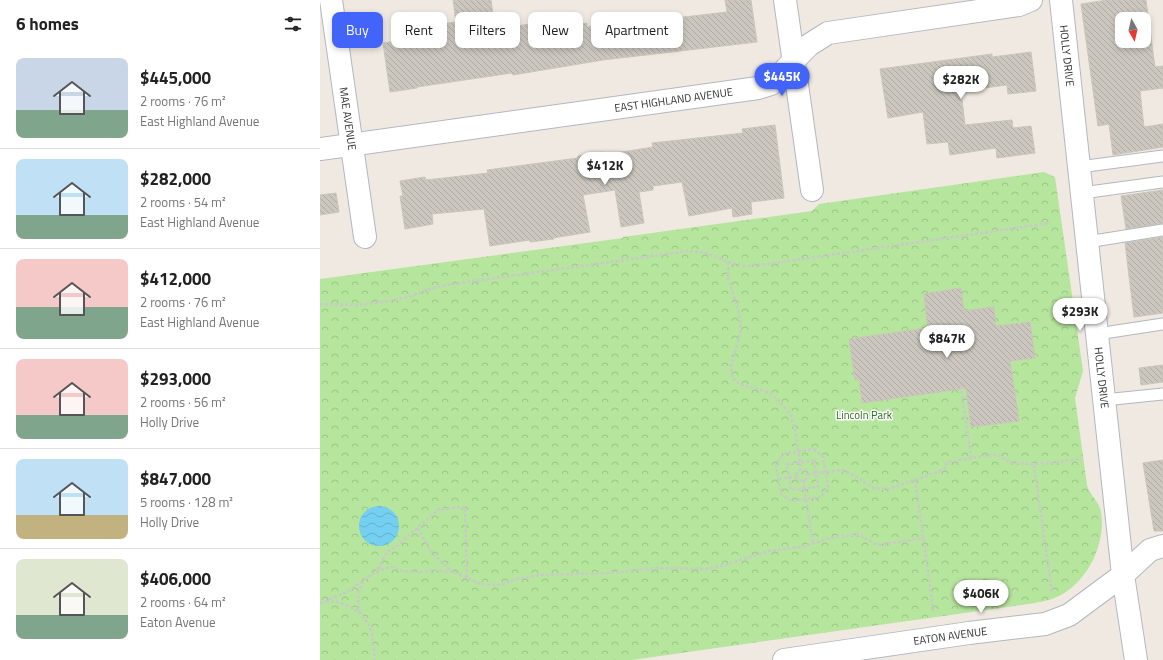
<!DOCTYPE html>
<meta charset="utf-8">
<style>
body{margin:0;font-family:"Titillium Web",sans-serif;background:#f6f6f6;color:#222;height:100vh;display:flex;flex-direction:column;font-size:15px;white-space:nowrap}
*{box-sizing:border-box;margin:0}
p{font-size:13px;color:#767676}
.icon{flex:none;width:22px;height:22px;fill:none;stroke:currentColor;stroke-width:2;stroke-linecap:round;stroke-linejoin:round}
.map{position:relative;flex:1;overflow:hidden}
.side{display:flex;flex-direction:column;background:#fff;width:320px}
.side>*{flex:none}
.guide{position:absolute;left:12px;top:12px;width:380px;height:36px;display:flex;gap:8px}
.needle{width:26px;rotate:172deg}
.controls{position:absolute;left:795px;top:12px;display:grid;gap:8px}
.controls a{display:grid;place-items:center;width:36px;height:36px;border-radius:8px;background:#fff;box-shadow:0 2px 6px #0003;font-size:20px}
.price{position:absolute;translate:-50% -34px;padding:0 9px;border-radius:14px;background:#fff;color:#222;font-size:13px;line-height:26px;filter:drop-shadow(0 1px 2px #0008)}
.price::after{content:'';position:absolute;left:50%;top:24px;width:12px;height:9px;margin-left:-6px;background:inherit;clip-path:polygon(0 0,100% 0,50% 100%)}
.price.active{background:#4264fb;color:#fff}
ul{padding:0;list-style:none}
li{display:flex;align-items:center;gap:12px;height:100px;padding:0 16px}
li+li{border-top:1px solid #e0e0e0}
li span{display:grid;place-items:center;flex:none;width:112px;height:80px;border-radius:8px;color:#555}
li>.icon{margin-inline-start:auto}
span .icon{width:48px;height:48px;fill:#fffc;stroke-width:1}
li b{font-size:17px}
h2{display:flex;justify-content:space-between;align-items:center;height:48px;padding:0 16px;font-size:17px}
.tag{padding:0 14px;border-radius:8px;background:#fff;box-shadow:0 2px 6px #0003;font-size:14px;line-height:36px}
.tag.active{background:#4264fb;color:#fff}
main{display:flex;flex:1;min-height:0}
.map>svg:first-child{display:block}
</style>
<main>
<section class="side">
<h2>6 homes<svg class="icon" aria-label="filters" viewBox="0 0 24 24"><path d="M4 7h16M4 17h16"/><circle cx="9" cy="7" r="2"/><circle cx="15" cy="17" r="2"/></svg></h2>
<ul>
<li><span style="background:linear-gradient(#c9d6e8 65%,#7fa58c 0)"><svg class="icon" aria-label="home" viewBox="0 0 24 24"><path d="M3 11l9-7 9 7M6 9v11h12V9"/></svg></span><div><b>$445,000</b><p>2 rooms · 76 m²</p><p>East Highland Avenue</p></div></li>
<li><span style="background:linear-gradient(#bfe0f5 70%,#7fa58c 0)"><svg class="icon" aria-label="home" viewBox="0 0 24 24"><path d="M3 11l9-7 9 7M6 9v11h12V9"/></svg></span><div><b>$282,000</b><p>2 rooms · 54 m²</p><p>East Highland Avenue</p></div></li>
<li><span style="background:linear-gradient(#f6c9c9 60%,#7fa58c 0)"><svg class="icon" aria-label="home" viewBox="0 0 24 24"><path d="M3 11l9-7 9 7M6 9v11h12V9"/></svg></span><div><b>$412,000</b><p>2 rooms · 76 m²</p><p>East Highland Avenue</p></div></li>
<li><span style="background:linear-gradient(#f6c9c9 70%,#7fa58c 0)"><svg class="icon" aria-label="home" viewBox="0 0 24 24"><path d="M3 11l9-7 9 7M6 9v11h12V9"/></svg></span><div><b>$293,000</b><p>2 rooms · 56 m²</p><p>Holly Drive</p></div></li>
<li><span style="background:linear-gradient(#bfe0f5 70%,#c2b280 0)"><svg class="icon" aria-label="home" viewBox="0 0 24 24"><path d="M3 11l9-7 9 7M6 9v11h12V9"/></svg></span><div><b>$847,000</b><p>5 rooms · 128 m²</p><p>Holly Drive</p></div></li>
<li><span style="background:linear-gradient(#dfe7d0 70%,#7fa58c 0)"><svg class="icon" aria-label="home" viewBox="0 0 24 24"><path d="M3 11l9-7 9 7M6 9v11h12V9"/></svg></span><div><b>$406,000</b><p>2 rooms · 64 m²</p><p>Eaton Avenue</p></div></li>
</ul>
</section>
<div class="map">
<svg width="843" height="660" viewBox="0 0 843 660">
<defs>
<pattern id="park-crowns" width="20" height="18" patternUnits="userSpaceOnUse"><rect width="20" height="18" fill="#b6e59e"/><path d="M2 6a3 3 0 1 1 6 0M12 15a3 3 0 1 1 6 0" fill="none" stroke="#9dc588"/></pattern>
<pattern id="water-waves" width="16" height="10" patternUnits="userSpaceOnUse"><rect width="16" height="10" fill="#75cff0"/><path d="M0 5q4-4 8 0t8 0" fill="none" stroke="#66b2ce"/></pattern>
<pattern id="building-back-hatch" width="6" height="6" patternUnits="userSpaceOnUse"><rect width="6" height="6" fill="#cbc7bf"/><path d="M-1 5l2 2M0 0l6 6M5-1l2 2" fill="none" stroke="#afaba4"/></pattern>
</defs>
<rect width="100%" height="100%" fill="#efe9e1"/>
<path fill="url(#park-crowns)" d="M724 172 735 177 763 371 755 398 767 485C770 496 779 501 781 512 786 544 768 581 739 596 731 600 724 601 715 603L312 660H0V279L303 238V237L492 211 499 204Z"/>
<path fill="url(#water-waves)" d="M39 526a20 20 0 1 1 40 0a20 20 0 1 1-40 0Z"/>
<path fill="url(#building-back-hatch)" stroke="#cbc5ba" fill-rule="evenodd" d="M133 0H171L175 29 225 22 226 29 267 23V27L312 21V23L407 12 405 0H431L437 42 283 60 193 75 192 73 97 87V88L70 92 63 43 100 38 98 27 136 22Z
M787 0H826L835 67 843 66V88L820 91 824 127 843 124V147L793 155 789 124 778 126 761 4ZM802 19H824V41H802Z
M711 52 716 91 688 94 687 85 641 91 645 125 692 120 693 128 711 126 715 153 677 158 676 148 630 155 628 142 607 144 603 112 568 118 560 69 672 54V57Z
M455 125 464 198 431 202 432 214 413 217 412 208 369 216 362 182 333 186V190L319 192 324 223 301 227 295 190 263 195 270 232 233 238 234 239 210 242V240L170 246 164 209 112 214 113 224 85 229 80 196H83L80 181 105 177 106 180 168 173 167 170 258 158V156L283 152V155L333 147 332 143 423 133 422 129Z
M843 190V223L806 229 801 196Z
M16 193 19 212 0 215V195Z
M843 237V313L814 317 805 243Z
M641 288 644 311 674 307 676 326 710 322 715 358 690 361 699 421 651 427 646 388 542 403 539 379 535 380 529 339 608 328 604 294Z
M843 365V382L821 385 819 368Z
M843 460V531H834L823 463Z"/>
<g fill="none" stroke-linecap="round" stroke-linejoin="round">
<g stroke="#b4b7c1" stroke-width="13">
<path id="lane" d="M759 167 843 156
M762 193 843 182
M767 242 843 230
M777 334 843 324
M784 400 843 394"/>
</g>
<g stroke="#b4b7c1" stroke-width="24">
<g id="street">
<path id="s1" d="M11 0 45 237"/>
<path d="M465 0 492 190"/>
<path id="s2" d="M0 149 438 88 451 84 489 45 508 33 699 5 711 0"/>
</g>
</g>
<g stroke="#b4b7c1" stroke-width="24">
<g id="secondary">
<path id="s3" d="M741 0 803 575 816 660"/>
<path id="s4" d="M464 660 649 633 725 624 749 615 803 575 830 550 843 546"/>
</g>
</g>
<path stroke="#c9c9c9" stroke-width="2.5" stroke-dasharray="3 2" stroke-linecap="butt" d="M408 262V277L420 316 421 330 411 367 412 377 419 384 445 391 456 398 470 414 475 428 481 470
M0 304 36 305 63 302 89 297 106 290 126 285 368 251 387 253 408 262 425 266 448 264 730 223
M641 386 651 458
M494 449 503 457 508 487 501 497 471 501 461 494 456 464 463 454Z
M494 460 498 487 471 490 467 464Z
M714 465 732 593
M476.5 475a5.5 5.5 0 1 1 11 0a5.5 5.5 0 1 1-11 0Z
M487 474 522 470 530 473 554 488 568 489 618 472 624 469 627 462 678 454C690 471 741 461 760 459
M459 479 477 476
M483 480 493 543
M595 480 614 614
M98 528 110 550 132 572
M58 569 67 552 77 546 119 509 145 507 147 577
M6 601C27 602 47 612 52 635 53 643 54 652 55 660
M0 603 25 593 58 570 71 567 83 571 98 572 114 570 133 572 161 584 170 585H179L196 579 220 575 291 573 335 568 386 569 405 565 449 551 480 547 516 537 538 534 557 545 604 538
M40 613C37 601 37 593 43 582"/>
<use href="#lane" stroke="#fff" stroke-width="11"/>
<use href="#street" stroke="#fff" stroke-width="22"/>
<use href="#secondary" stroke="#fff" stroke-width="22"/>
</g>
<g text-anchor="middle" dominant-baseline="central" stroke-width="3" stroke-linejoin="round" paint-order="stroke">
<g font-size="11" fill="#2e2e2e" stroke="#fff">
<text stroke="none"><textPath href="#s3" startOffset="56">HOLLY DRIVE</textPath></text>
<text stroke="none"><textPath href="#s2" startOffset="357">EAST HIGHLAND AVENUE</textPath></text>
<text stroke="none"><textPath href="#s1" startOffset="120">MAE AVENUE</textPath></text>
<text stroke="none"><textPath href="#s3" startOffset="380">HOLLY DRIVE</textPath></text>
<text stroke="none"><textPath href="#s4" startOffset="168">EATON AVENUE</textPath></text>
</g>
<g font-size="11" fill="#2c6e1b" stroke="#fff">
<text x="544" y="415">Lincoln Park</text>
</g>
</g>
</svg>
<div class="controls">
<a><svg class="needle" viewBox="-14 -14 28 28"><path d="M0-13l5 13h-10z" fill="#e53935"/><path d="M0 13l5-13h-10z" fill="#767676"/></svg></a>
</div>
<b class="price active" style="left:462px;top:97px">$445K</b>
<b class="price" style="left:641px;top:100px">$282K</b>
<b class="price" style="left:285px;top:186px">$412K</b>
<b class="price" style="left:760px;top:332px">$293K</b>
<b class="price" style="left:627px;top:359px">$847K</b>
<b class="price" style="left:661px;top:614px">$406K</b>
<div class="guide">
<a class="tag active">Buy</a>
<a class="tag">Rent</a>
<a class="tag">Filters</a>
<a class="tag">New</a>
<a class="tag">Apartment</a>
</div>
</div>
</main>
